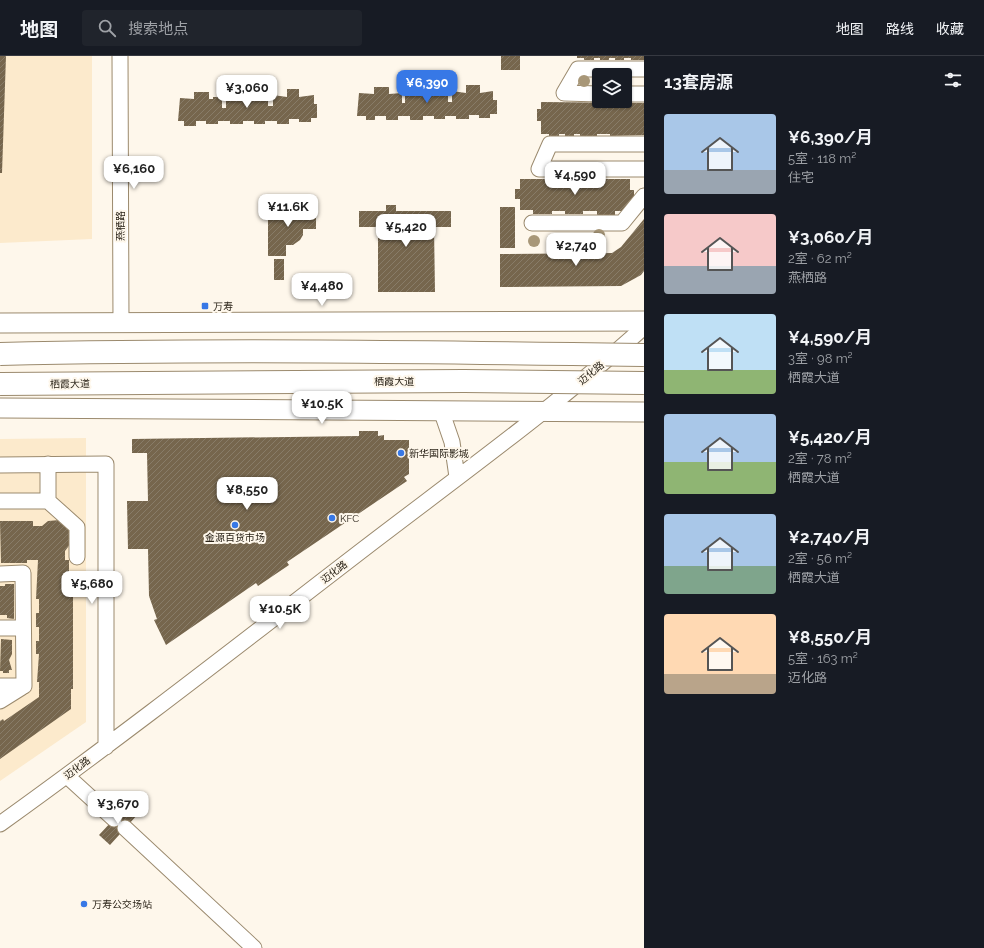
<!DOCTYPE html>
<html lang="zh">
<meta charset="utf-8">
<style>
body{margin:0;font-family:Raleway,"Noto Sans SC",sans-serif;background:#20242c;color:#f1f3f6;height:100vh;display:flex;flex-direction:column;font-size:15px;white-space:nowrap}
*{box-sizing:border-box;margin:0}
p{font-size:13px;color:#9ea1a6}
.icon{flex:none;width:22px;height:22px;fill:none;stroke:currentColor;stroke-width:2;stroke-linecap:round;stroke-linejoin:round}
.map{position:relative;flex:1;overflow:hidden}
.side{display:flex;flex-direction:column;background:#171b24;width:340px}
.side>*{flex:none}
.tools{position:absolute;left:592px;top:12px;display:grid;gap:8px}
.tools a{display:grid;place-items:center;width:40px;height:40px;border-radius:4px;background:#171b24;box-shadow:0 1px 3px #0004;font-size:20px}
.price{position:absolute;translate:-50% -34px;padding:0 9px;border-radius:8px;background:#fff;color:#222;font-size:13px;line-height:26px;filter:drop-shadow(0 1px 2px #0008)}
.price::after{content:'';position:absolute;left:50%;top:24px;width:12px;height:9px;margin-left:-6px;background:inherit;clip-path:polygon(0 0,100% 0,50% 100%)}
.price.on{background:#3778e6;color:#fff}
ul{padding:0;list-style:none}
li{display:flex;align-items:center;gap:12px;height:100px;padding:0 20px}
li span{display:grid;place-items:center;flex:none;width:112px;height:80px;border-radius:4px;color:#555}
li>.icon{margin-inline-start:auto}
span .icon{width:48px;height:48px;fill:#fffc;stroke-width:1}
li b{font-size:17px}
h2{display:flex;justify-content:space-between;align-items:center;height:48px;padding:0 20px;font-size:17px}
header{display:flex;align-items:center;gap:24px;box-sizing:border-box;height:56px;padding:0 20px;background:#171b24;border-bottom:1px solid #363941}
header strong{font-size:19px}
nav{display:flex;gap:22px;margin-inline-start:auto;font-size:14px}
.search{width:280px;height:36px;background:#20242c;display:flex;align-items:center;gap:10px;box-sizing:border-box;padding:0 14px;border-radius:4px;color:#9ea1a6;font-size:15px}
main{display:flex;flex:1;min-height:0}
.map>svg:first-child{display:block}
</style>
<header>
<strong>地图</strong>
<div class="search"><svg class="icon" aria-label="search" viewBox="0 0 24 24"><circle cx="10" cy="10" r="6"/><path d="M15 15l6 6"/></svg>搜索地点</div>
<nav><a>地图</a><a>路线</a><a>收藏</a></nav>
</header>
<main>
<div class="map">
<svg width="644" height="892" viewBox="0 0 644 892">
<defs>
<pattern id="building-hatch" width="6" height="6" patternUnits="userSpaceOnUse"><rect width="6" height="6" fill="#76664d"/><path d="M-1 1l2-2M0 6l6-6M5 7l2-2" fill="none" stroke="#887c68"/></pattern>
</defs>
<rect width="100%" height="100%" fill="#fef7eb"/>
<path fill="#fceacc" d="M0 0H92V183L0 187Z
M86 382V666L0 725V383Z"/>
<path fill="url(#building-hatch)" d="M0 0H6L2 117H0Z
M501 0H520V14H501Z
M577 0H644V4H631V2H624V4H615V2H609V4H600V2H594V4H584V2H577Z
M466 29H480V37L493 35V44H497V58H490V62H479V59H469V63H456V60H445V63H434V60H423V64H410V60H398V64H386V60H375V64H366V60H357L359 37 374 38V31H389V38L402 37V47H405V36L421 38V30H434V38L448 36V46H452V35L466 37Z
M287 33H299V41L314 39V48H317V62H311V66H299V63H289V68H277V65H265V68H254V65H243V68H230V65H218V68H206V65H196V70H184V65H178L180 42 194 43V36H209V43H213V41H222V52H226V40L241 42V34H253V42L268 40V50H273V39L287 41Z
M541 46 644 47V79L610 80V78H597V80H580V78H574V80H565V78H559V80H549V78H541V65H537V53H541Z
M520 123H630V134H634V145L630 155H615V159H597V155H583V158H565V155H552V158H533V154H520V143H515V133H520Z
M386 149H396V155H451V171H434L435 236H378V171H359V155H386Z
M500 151H515V192H500Z
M268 152H316V173H303V179L300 184 293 189H286V200H268Z
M644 163V215L641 219 621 230 500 231V198L612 197 621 191Z
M274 203H284V224H274Z
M359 375H378V380L384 379V384H409V418L404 421 407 425 287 506 289 509 258 530 256 527 166 589 154 564 157 563 149 540 148 493H128L127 445H148L147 397H132V383L359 380Z
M60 464 71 474V487L65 495V504H69V521H73V633H71V653L0 703V665L3 663 4 665 39 641V626H37L39 598H36V585H39V571H36V557H39V543H36L38 504H27V507H1L0 465H33V470H42L48 465Z
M5 528H14V563L7 562V559H0V530H5Z
M1 583 12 584V598L9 604 12 614H9V617H3V615H0Z
M127 749 138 758 110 789 99 779Z"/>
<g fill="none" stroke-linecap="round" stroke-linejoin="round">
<g stroke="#9b8a6e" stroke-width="17">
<path id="minor" d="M120 0 121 267
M599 38 564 37 578 13H644
M625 38H644
M644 88H550L539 113H644
M532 167H622L644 140
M441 354 452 386 457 421
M0 409 106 408V691
M0 445H48V408
M48 445 77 471V501
M0 518 23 517 24 630
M0 572H23
M0 630H24L0 645
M67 720 114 763
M0 768C124 679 244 585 365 492 459 420 556 350 644 271
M125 772 254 892"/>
</g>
<g stroke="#9b8a6e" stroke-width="21">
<path id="major" d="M0 267 644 265
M0 352 644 356"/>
</g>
<use href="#minor" stroke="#fff" stroke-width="15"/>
<use href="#major" stroke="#fff" stroke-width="19"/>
<g stroke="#9b8a6e" stroke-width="24" stroke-linecap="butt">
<path id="highway-bridge" d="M0 298C215 293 429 296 644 299
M0 328 464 325 644 327"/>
</g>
<use href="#highway-bridge" stroke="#fff" stroke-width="22"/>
</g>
<g fill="#a89778">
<circle cx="584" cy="25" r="6"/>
<circle cx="599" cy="179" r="6"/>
<circle cx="534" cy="185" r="6"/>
</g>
<g fill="#3778e6" stroke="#fef7eb" stroke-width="1.5">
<rect x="201" y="246" width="8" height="8" rx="2"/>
<circle cx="401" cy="397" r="4"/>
<circle cx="332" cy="462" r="4"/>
<circle cx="235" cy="469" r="4"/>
<circle cx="84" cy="848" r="4"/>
</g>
<g text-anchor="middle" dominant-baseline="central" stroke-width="4" stroke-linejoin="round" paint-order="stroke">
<g font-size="10" fill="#2b2419" stroke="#fef7eb">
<text transform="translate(120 170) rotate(-90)">燕栖路</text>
<text transform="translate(591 317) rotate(-39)">迈化路</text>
<text x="394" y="325">栖霞大道</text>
<text transform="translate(70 328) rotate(-1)">栖霞大道</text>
<text transform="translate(334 516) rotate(-37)">迈化路</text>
<text transform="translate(77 712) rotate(-37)">迈化路</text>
</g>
<g font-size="10" fill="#2b2419" stroke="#fef7eb" text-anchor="start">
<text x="213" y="250">万寿</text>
<text x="409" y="397">新华国际影城</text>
<text x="340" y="462">KFC</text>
<text x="235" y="481" text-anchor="middle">金源百货市场</text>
<text x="92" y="848">万寿公交场站</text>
</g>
</g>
</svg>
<div class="tools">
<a><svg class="icon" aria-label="layers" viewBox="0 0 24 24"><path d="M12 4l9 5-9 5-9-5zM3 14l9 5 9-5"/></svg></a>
</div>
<b class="price on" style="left:427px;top:48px">¥6,390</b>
<b class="price" style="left:247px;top:53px">¥3,060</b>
<b class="price" style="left:134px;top:134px">¥6,160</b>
<b class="price" style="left:575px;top:140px">¥4,590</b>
<b class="price" style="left:288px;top:172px">¥11.6K</b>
<b class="price" style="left:406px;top:192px">¥5,420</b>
<b class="price" style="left:576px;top:211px">¥2,740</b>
<b class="price" style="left:322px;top:251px">¥4,480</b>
<b class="price" style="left:322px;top:369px">¥10.5K</b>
<b class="price" style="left:247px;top:455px">¥8,550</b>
<b class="price" style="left:92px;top:549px">¥5,680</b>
<b class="price" style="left:280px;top:574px">¥10.5K</b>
<b class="price" style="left:118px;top:769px">¥3,670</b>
</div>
<section class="side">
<h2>13套房源<svg class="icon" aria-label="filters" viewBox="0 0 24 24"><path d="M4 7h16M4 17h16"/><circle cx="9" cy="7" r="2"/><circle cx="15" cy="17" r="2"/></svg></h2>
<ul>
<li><span style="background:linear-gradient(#a9c7e8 70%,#9aa5b1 0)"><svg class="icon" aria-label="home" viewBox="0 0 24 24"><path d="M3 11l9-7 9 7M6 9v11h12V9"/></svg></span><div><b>¥6,390/月</b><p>5室 · 118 m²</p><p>住宅</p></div></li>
<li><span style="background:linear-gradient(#f6c9c9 65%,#9aa5b1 0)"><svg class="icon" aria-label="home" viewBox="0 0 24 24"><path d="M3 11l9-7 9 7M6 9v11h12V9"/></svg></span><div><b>¥3,060/月</b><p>2室 · 62 m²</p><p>燕栖路</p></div></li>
<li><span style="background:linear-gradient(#bfe0f5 70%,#8fb573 0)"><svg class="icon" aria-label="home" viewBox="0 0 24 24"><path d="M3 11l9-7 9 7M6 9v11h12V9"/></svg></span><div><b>¥4,590/月</b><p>3室 · 98 m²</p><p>栖霞大道</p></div></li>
<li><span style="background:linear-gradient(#a9c7e8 60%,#8fb573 0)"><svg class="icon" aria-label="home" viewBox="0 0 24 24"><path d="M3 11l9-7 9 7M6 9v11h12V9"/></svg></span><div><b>¥5,420/月</b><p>2室 · 78 m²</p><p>栖霞大道</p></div></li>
<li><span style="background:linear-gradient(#a9c7e8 65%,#7fa58c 0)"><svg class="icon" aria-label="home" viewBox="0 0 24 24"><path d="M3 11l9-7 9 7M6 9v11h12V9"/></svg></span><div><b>¥2,740/月</b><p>2室 · 56 m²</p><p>栖霞大道</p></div></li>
<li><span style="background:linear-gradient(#ffd9b3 75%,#b9a48a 0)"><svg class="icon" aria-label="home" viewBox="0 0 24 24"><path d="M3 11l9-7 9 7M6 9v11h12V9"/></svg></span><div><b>¥8,550/月</b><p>5室 · 163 m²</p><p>迈化路</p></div></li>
</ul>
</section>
</main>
